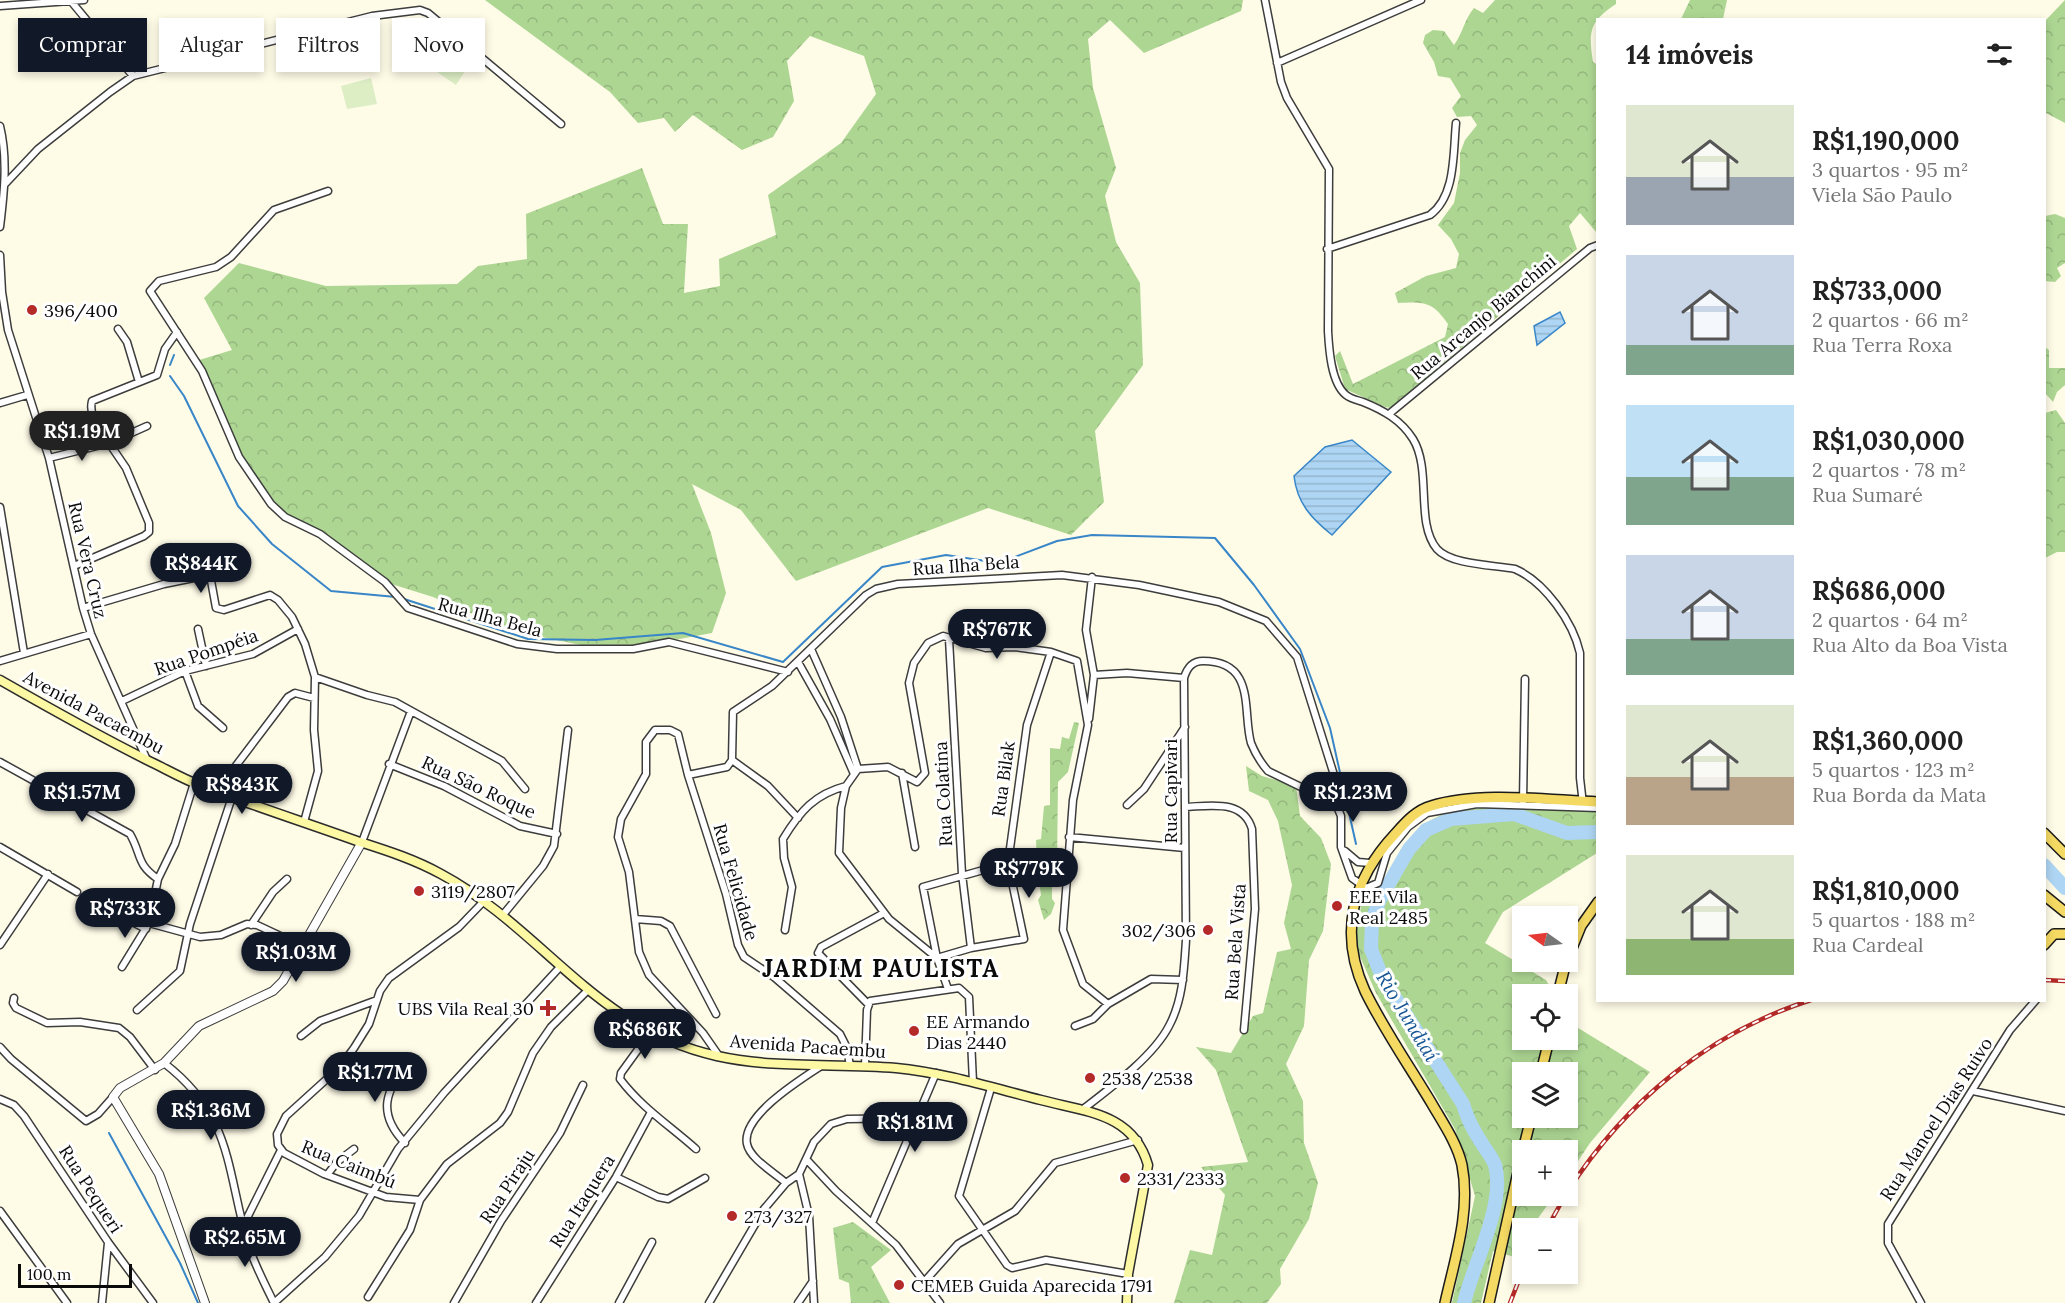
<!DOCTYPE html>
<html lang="pt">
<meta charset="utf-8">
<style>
body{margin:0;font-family:Lora,serif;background:#f6f6f6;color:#222;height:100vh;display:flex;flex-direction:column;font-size:22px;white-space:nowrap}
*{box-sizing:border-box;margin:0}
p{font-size:20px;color:#767676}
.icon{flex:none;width:33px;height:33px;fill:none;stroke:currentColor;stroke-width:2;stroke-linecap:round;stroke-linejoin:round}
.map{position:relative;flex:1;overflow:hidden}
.drawer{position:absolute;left:1596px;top:18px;width:450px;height:984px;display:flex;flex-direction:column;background:#fff;border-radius:0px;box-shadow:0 3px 9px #0003}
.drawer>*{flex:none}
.guide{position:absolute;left:18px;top:18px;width:570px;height:54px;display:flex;gap:12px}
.needle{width:39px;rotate:284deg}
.controls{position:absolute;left:1512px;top:906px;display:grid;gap:12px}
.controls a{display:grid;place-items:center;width:66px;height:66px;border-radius:0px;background:#fff;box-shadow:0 3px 9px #0003;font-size:30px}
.scale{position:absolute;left:18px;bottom:15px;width:114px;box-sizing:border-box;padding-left:6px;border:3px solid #0a0a0a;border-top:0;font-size:16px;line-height:21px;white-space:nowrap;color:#0a0a0a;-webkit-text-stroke:4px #fff;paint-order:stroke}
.price{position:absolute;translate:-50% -51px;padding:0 14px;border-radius:21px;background:#111827;color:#fff;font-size:20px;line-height:39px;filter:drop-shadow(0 2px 3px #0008)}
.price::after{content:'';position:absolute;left:50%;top:36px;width:18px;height:14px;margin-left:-9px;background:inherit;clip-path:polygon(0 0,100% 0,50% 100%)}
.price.on{background:#222;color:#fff}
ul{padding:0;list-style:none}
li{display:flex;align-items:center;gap:18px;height:150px;padding:0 30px}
li span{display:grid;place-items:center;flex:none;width:168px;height:120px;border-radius:0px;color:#555}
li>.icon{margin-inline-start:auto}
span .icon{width:72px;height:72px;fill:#fffc;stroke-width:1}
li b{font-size:26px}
h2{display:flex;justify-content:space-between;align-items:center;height:72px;padding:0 30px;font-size:26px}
.pill{padding:0 21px;border-radius:0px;background:#fff;box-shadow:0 3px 9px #0003;font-size:21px;line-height:54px}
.pill.on{background:#111827;color:#fff}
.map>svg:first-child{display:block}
</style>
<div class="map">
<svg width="2065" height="1303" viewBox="0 0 2065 1303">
<defs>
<pattern id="forest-crowns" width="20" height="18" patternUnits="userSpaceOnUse" patternTransform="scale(1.5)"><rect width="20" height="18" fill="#add693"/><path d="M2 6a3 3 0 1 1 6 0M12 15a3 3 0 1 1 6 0" fill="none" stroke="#94b67d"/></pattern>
<pattern id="water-rules" width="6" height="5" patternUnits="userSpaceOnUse" patternTransform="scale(1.5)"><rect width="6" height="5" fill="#aed5f3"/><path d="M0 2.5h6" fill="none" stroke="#94b6cf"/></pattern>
</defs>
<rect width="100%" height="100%" fill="#fefbe7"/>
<path fill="url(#forest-crowns)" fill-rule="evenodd" d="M485 0H1243L1241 11 1144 53 1110 20 1088 39 1093 88 1116 168 1105 196 1116 242 1140 283 1143 365 1095 431 1104 502 1071 535 988 508 796 581 741 510 692 484 711 533 726 593 712 633 652 644 600 649 513 631 433 597 385 582 320 534 271 504 239 457 196 361 232 350 204 298 239 263 326 286 457 284 478 266 527 259 526 214 642 168 663 224H688L684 293 720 286 719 259 776 235 768 195 841 143 876 94 864 56 810 36 787 61 794 101 773 137 742 150 693 115 675 132 664 118 638 123 610 92Z
M1495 0H1616V4C1590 21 1588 31 1593 62L1598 65 1597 233 1580 213 1569 226 1577 249 1391 408 1385 407 1345 389 1335 356 1340 351 1353 384 1445 337 1448 324C1432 301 1424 302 1398 303L1395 293 1426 276 1456 268 1459 254 1451 239 1438 225 1454 203 1460 173V153L1465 140 1477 125 1471 116 1457 117 1452 108 1461 96 1450 78 1438 76 1434 62 1423 43 1425 35 1433 30 1444 31 1454 45C1463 33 1464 20 1474 8L1483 13Z
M1690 0H1727L1723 19H1681Z
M2065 0V123L2044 112 2045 21Z
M2055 214 2065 218V263L2057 268 2061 276 2055 282 2044 281 2045 216Z
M2045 347 2049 350V368H2065V385L2057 392 2053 402 2045 393Z
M2056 410 2065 423V552H2057L2045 558V413Z
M1074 722 1079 723 1068 772 1058 782 1057 865 1047 866 1048 878H1052V899L1055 903 1051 914 1044 920 1038 900 1041 895 1039 880 1043 879 1042 867 1037 865 1036 840 1041 839 1044 806 1050 805V748L1060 749 1062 737 1069 739Z
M1246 766 1262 776 1296 786 1300 816 1321 838 1331 864 1323 931 1309 960 1304 1026 1286 1064 1303 1101 1304 1143 1318 1183 1309 1219 1280 1269 1281 1284 1267 1303H1174L1190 1250 1212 1255 1225 1195 1201 1167 1248 1162 1216 1070 1196 1047 1231 1053 1253 1016 1263 1013 1277 952 1291 949 1284 923 1292 885 1278 821 1268 800 1249 791Z
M1489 807 1597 812V853L1503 912 1485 943 1546 980 1554 994H1522V1040H1568V1018L1570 1023 1650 1072 1590 1143 1568 1176V1150H1522V1196H1554L1531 1228H1522V1259L1493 1251 1481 1303H1452L1475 1196 1455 1129 1376 993 1355 945 1361 906C1394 883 1398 838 1435 818 1449 810 1473 810 1489 807ZM1522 1072H1568V1118H1522Z
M853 1222 891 1250 871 1267 890 1303H851L849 1283 839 1279 833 1228Z"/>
<path fill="#ddeec5" d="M437 38 471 62 456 85 421 61Z
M371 78 377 104 347 109 341 86Z"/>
<path fill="url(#water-rules)" stroke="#3886c8" stroke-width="1.5" d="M1560 312 1565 323 1537 345 1534 326Z
M1352 440 1391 472 1332 535C1311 518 1297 503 1294 476L1325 447Z"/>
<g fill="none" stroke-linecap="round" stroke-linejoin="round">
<path stroke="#3886c8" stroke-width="2" d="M170 365 174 355
M170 376 184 396 238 506 272 544 331 591 396 597
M401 598 528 639 595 640 683 633 783 662 882 567 946 555 999 563 1057 541 1092 535 1215 538 1254 585 1300 649 1330 728 1356 844
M1369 910 1372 920
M109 1133 180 1263 198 1303"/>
<path stroke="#aed5f3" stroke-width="14" d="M2044 865 2065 888
M1464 1303C1473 1264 1506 1204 1495 1165 1492 1157 1485 1149 1481 1142 1473 1130 1467 1118 1463 1104L1382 977 1371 949 1372 920 1380 899 1409 849 1426 830 1451 819 1514 814 1567 833 1598 832"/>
<g stroke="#3d3d3d" stroke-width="9">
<path id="minor" d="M70 0 133 76
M1265 0 1281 82 1287 98 1329 169 1328 331C1329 349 1331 383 1346 395 1351 399 1357 400 1363 402 1383 410 1401 420 1413 439 1432 470 1415 523 1437 549 1451 565 1495 565 1515 569 1545 582 1573 622 1580 653V778L1583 804
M0 6 84 0
M1277 63 1421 0
M0 126C8 159 4 194 0 227
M5 184 38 149 110 92 133 76 372 16 420 10 428 13 561 124
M328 191 274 210 231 257 216 267 159 281 150 291 202 371 239 457 271 504 285 517 320 534 385 582 408 608 517 644 557 649H633L669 642 788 672
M1327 249 1430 215C1456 196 1453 153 1456 123
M0 255 2 292 8 330 49 458 83 608 91 634 147 760
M118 329 127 342 139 382
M0 403 27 395
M1389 414 1590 248 1598 245
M49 458 109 443C101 430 88 417 92 401L157 375 165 349 177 332
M0 507 24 653
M74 566 144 536 149 532V523L126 468 109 443 147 426
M210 575 216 608 224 610 270 595 278 600 292 617 305 644 315 677 314 730 318 771 304 822
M83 608 164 584 228 571
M198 629 206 666
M949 639 962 874 971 948
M811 649 841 717 858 769
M1051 652 1027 725 1008 863 1024 939 971 948 937 958 889 919 839 853 841 808 846 786 858 769 888 767 917 782 925 773 909 683 914 663 928 643 943 636 986 648 1015 647 1051 652 1077 661 1088 725 1073 800 1063 930 1083 984 1108 1004 1151 979 1183 980
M0 661 91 634
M798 662 830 719 854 774
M185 671 198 706 223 728
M1094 675 1127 673 1184 678
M315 677 367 695 395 702 502 761 525 789
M122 701 185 671 253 654 298 629
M1089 719 1094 675 1086 630 1092 577
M732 760 768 786 798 818
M0 762 130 834C142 855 136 864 158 879
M389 764 444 786 520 826 557 834
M902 773 915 847
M688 775 727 767 732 760 733 712 772 686 866 595 876 589 898 584 1062 575 1139 585 1219 602 1266 621 1297 657 1334 775 1336 804 1341 816V847L1352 878 1366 888 1378 883 1387 853 1408 827 1427 813 1477 804 1598 808
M216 792 288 697 295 693 314 698
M1523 802 1525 679
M1127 805 1144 789 1185 727
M1185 807C1211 806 1243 799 1252 829L1255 909 1244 1030
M1069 837 1185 848
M362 842 411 711
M0 847 77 892
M1345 851 1358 862 1370 863
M107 909 146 929
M502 916 543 866 554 846 568 730
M635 919 661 921 670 926 716 1014
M149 923 200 937 221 935 247 924 257 925 304 947
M251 925 273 892 287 879
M785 930 792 887 784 858 783 839C800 811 815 794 846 786
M0 945 48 874
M122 967 149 923 158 879 175 844 194 783
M948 989 937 958 923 887 1008 863
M14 998 13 1003 16 1008 47 1023 80 1022 119 1028 130 1037 155 1070
M868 1004 818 953 821 947 884 913
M137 1010 180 971 190 924 232 797
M1075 1026 1093 1019 1108 1004
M650 1033 621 1073 620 1079C642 1108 669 1125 696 1149
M301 1036 320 1021 377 1000
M0 1047 11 1059 86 1121 98 1114 113 1097
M719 1056 703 1033 649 975 639 952 629 872 618 837 621 819 646 774V742L655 730H670L678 734 688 775 726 894 738 945 744 957 774 977 840 1034 847 1048 850 1066
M164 1063C233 1116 226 1169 248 1244 254 1264 265 1284 274 1303
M865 1066 867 1010 870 1001 959 988 969 997 973 1082
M991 1088 959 1196 1007 1265 1012 1268 1046 1260 1128 1274
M1973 1091 2065 1111
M0 1099 14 1105 24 1116 108 1242 153 1303
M1082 1110C1109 1089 1153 1057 1169 1026 1183 1000 1184 970 1186 940L1184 678C1187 668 1192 661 1203 661 1257 661 1242 712 1251 743 1255 753 1261 763 1268 771L1336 804
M405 1143C376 1113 386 1091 408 1060
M807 1160 836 1191 896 1245 940 1303
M799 1174 809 1216 814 1303
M327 1175 337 1162 354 1149
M616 1177 658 1197 668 1199 705 1178
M786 1183C775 1173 750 1159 747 1144 741 1116 801 1079 821 1066
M420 1200 386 1197 324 1174 284 1153 278 1145 277 1134 286 1116 340 1067 354 1048 369 1024 380 991 389 978 459 927 484 901
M0 1211 67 1303
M872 1223 936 1073
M244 1224 281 1150
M924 1282 958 1244 1015 1211 1055 1163 1138 1140
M368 1297 410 1230 420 1200 447 1164 500 1123 508 1112 533 1053 551 1027 587 991
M102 1303 108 1243
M274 1303 325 1257 359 1216 398 1149 444 1093 560 967
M454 1303 501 1221 560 1133 583 1085
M536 1303 616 1177 650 1114
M619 1303 652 1242
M709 1303 764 1209 786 1183 799 1174 814 1142 831 1124 847 1119 917 1118
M798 1303 813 1281
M1921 1303 1888 1243V1224L2010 1030 2036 1000"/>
</g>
<g stroke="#3d3d3d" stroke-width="10">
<path id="tertiary" d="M205 1303 159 1174 113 1097 120 1088 164 1063 199 1026 273 991 283 981 362 842"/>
</g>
<g stroke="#2c2c2c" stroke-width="11">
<path id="secondary" d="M0 680C49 708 97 735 147 760 164 768 181 778 199 785 251 805 304 822 357 841 385 850 414 859 441 874 542 928 596 1030 717 1056 776 1069 836 1063 896 1068 946 1073 993 1088 1041 1100 1086 1112 1133 1113 1148 1165L1128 1274 1127 1303"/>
</g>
<g stroke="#1b1b1b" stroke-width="12">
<path id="primary" d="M2044 833 2065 854
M2044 895 2065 912
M2044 945 2054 934H2065
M1568 958 1581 926 1598 902
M1558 994 1566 962
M1541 1072 1549 1040
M1523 1150 1531 1118
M1445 1303C1455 1258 1471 1211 1462 1165 1457 1143 1443 1123 1432 1104 1410 1067 1384 1030 1365 991 1338 932 1353 879 1395 834 1405 823 1416 810 1431 806 1480 791 1546 800 1598 802
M1489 1303 1522 1154"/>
</g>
<use href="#minor" stroke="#fff" stroke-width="6"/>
<use href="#tertiary" stroke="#fff" stroke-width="8"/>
<use href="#secondary" stroke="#fcf8a4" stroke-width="8"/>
<use href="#primary" stroke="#f4d962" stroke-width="9"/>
<g stroke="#b42a28" stroke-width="4.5">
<path id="rail" d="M2044 980 2065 981
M1568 1191C1625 1102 1710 1032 1811 1000
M1547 1228 1565 1196
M1510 1303 1522 1272"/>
</g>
<use href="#rail" stroke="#fff" stroke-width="2" stroke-dasharray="7" stroke-linecap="butt"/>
</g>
<g fill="#b42a28" stroke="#fff" stroke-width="2">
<circle cx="32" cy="310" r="6"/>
<circle cx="419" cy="891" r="6"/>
<circle cx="1337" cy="906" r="6"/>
<circle cx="1208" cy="930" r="6"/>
<path d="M545 999h6v6h6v6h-6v6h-6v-6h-6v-6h6z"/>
<circle cx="914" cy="1031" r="6"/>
<circle cx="1090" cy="1078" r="6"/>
<circle cx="1125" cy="1178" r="6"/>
<circle cx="732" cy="1216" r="6"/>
<circle cx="899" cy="1285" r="6"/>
</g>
<g text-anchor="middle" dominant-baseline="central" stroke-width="6" stroke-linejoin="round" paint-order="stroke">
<g font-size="18" fill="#0a0a0a" stroke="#fff" text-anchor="start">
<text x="44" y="310">396/400</text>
<text x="431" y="891">3119/2807</text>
<text x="1349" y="896">EEE Vila<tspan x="1349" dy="21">Real 2485</tspan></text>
<text x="1196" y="930" text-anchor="end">302/306</text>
<text x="534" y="1008" text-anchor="end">UBS Vila Real 30</text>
<text x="926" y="1021">EE Armando<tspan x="926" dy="21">Dias 2440</tspan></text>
<text x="1102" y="1078">2538/2538</text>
<text x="1137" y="1178">2331/2333</text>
<text x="744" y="1216">273/327</text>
<text x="911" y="1285">CEMEB Guida Aparecida 1791</text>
</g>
<g font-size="18" fill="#0a0a0a" stroke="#fff">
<text transform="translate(1483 317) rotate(-40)">Rua Arcanjo Bianchini</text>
<text transform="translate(88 560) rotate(77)">Rua Vera Cruz</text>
<text transform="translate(966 565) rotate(-4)">Rua Ilha Bela</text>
<text transform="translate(490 617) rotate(15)">Rua Ilha Bela</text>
<text transform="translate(206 652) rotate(-19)">Rua Pompéia</text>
<text transform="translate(94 712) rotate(28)">Avenida Pacaembu</text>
<text transform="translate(1003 779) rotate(-82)">Rua Bilak</text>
<text transform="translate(479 787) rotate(25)">Rua São Roque</text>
<text transform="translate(1170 791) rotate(-90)">Rua Capivari</text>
<text transform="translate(943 794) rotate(-93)">Rua Colatina</text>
<text transform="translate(736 882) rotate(74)">Rua Felicidade</text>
<text transform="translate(1235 942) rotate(-86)">Rua Bela Vista</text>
<text transform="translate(808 1046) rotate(4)">Avenida Pacaembu</text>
<text transform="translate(1936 1119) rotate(-57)">Rua Manoel Dias Ruivo</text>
<text transform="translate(349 1164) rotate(22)">Rua Caimbú</text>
<text transform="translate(507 1186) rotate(-57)">Rua Piraju</text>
<text transform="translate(91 1189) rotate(57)">Rua Pequeri</text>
<text transform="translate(582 1201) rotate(-58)">Rua Itaquera</text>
</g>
<g font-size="20" font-style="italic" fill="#195896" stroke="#fff">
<text transform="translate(1408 1016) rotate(59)">Rio Jundiaí</text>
</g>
<g font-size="24" font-weight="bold" letter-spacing="1.5" fill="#0a0a0a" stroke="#fff">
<text x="881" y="968">JARDIM PAULISTA</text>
</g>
</g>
</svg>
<div class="controls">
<a><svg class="needle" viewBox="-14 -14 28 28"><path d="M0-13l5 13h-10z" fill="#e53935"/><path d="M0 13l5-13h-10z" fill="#767676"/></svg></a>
<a><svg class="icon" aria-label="locate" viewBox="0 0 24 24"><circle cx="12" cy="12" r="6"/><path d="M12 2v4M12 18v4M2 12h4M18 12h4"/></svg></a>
<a><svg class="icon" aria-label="layers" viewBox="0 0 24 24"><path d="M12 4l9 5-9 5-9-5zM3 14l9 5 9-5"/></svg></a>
<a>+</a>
<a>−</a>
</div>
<div class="scale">100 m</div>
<b class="price on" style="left:82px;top:462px">R$1.19M</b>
<b class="price" style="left:201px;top:594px">R$844K</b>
<b class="price" style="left:997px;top:660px">R$767K</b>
<b class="price" style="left:242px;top:815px">R$843K</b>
<b class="price" style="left:82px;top:823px">R$1.57M</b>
<b class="price" style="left:1353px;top:823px">R$1.23M</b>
<b class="price" style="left:1029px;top:899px">R$779K</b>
<b class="price" style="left:125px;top:939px">R$733K</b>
<b class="price" style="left:296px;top:983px">R$1.03M</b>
<b class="price" style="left:645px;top:1060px">R$686K</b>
<b class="price" style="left:375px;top:1103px">R$1.77M</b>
<b class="price" style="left:211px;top:1141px">R$1.36M</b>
<b class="price" style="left:915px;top:1153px">R$1.81M</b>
<b class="price" style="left:245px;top:1268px">R$2.65M</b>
<div class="guide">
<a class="pill on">Comprar</a>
<a class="pill">Alugar</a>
<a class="pill">Filtros</a>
<a class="pill">Novo</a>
</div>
<section class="drawer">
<h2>14 imóveis<svg class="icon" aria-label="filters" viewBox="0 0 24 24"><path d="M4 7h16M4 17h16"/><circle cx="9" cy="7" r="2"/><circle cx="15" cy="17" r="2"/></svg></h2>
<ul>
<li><span style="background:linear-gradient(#dfe7d0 60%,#9aa5b1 0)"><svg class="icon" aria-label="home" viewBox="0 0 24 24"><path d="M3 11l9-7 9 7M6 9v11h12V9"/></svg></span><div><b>R$1,190,000</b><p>3 quartos · 95 m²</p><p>Viela São Paulo</p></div></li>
<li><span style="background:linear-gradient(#c9d6e8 75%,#7fa58c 0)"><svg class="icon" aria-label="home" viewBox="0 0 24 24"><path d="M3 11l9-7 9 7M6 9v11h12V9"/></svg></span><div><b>R$733,000</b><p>2 quartos · 66 m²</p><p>Rua Terra Roxa</p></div></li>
<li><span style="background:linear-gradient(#bfe0f5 60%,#7fa58c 0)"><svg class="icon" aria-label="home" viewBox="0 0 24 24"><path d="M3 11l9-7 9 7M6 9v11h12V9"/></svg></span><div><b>R$1,030,000</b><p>2 quartos · 78 m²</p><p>Rua Sumaré</p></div></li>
<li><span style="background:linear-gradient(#c9d6e8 70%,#7fa58c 0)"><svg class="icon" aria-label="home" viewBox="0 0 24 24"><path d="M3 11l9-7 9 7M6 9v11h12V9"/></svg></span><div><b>R$686,000</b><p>2 quartos · 64 m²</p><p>Rua Alto da Boa Vista</p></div></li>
<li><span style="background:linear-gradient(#dfe7d0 60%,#b9a48a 0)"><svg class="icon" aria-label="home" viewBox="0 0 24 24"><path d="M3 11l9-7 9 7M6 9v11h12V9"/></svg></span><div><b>R$1,360,000</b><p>5 quartos · 123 m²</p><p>Rua Borda da Mata</p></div></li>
<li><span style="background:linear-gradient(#dfe7d0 70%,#8fb573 0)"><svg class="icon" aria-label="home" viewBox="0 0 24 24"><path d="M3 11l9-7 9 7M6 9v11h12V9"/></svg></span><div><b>R$1,810,000</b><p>5 quartos · 188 m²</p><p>Rua Cardeal</p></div></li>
</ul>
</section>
</div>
